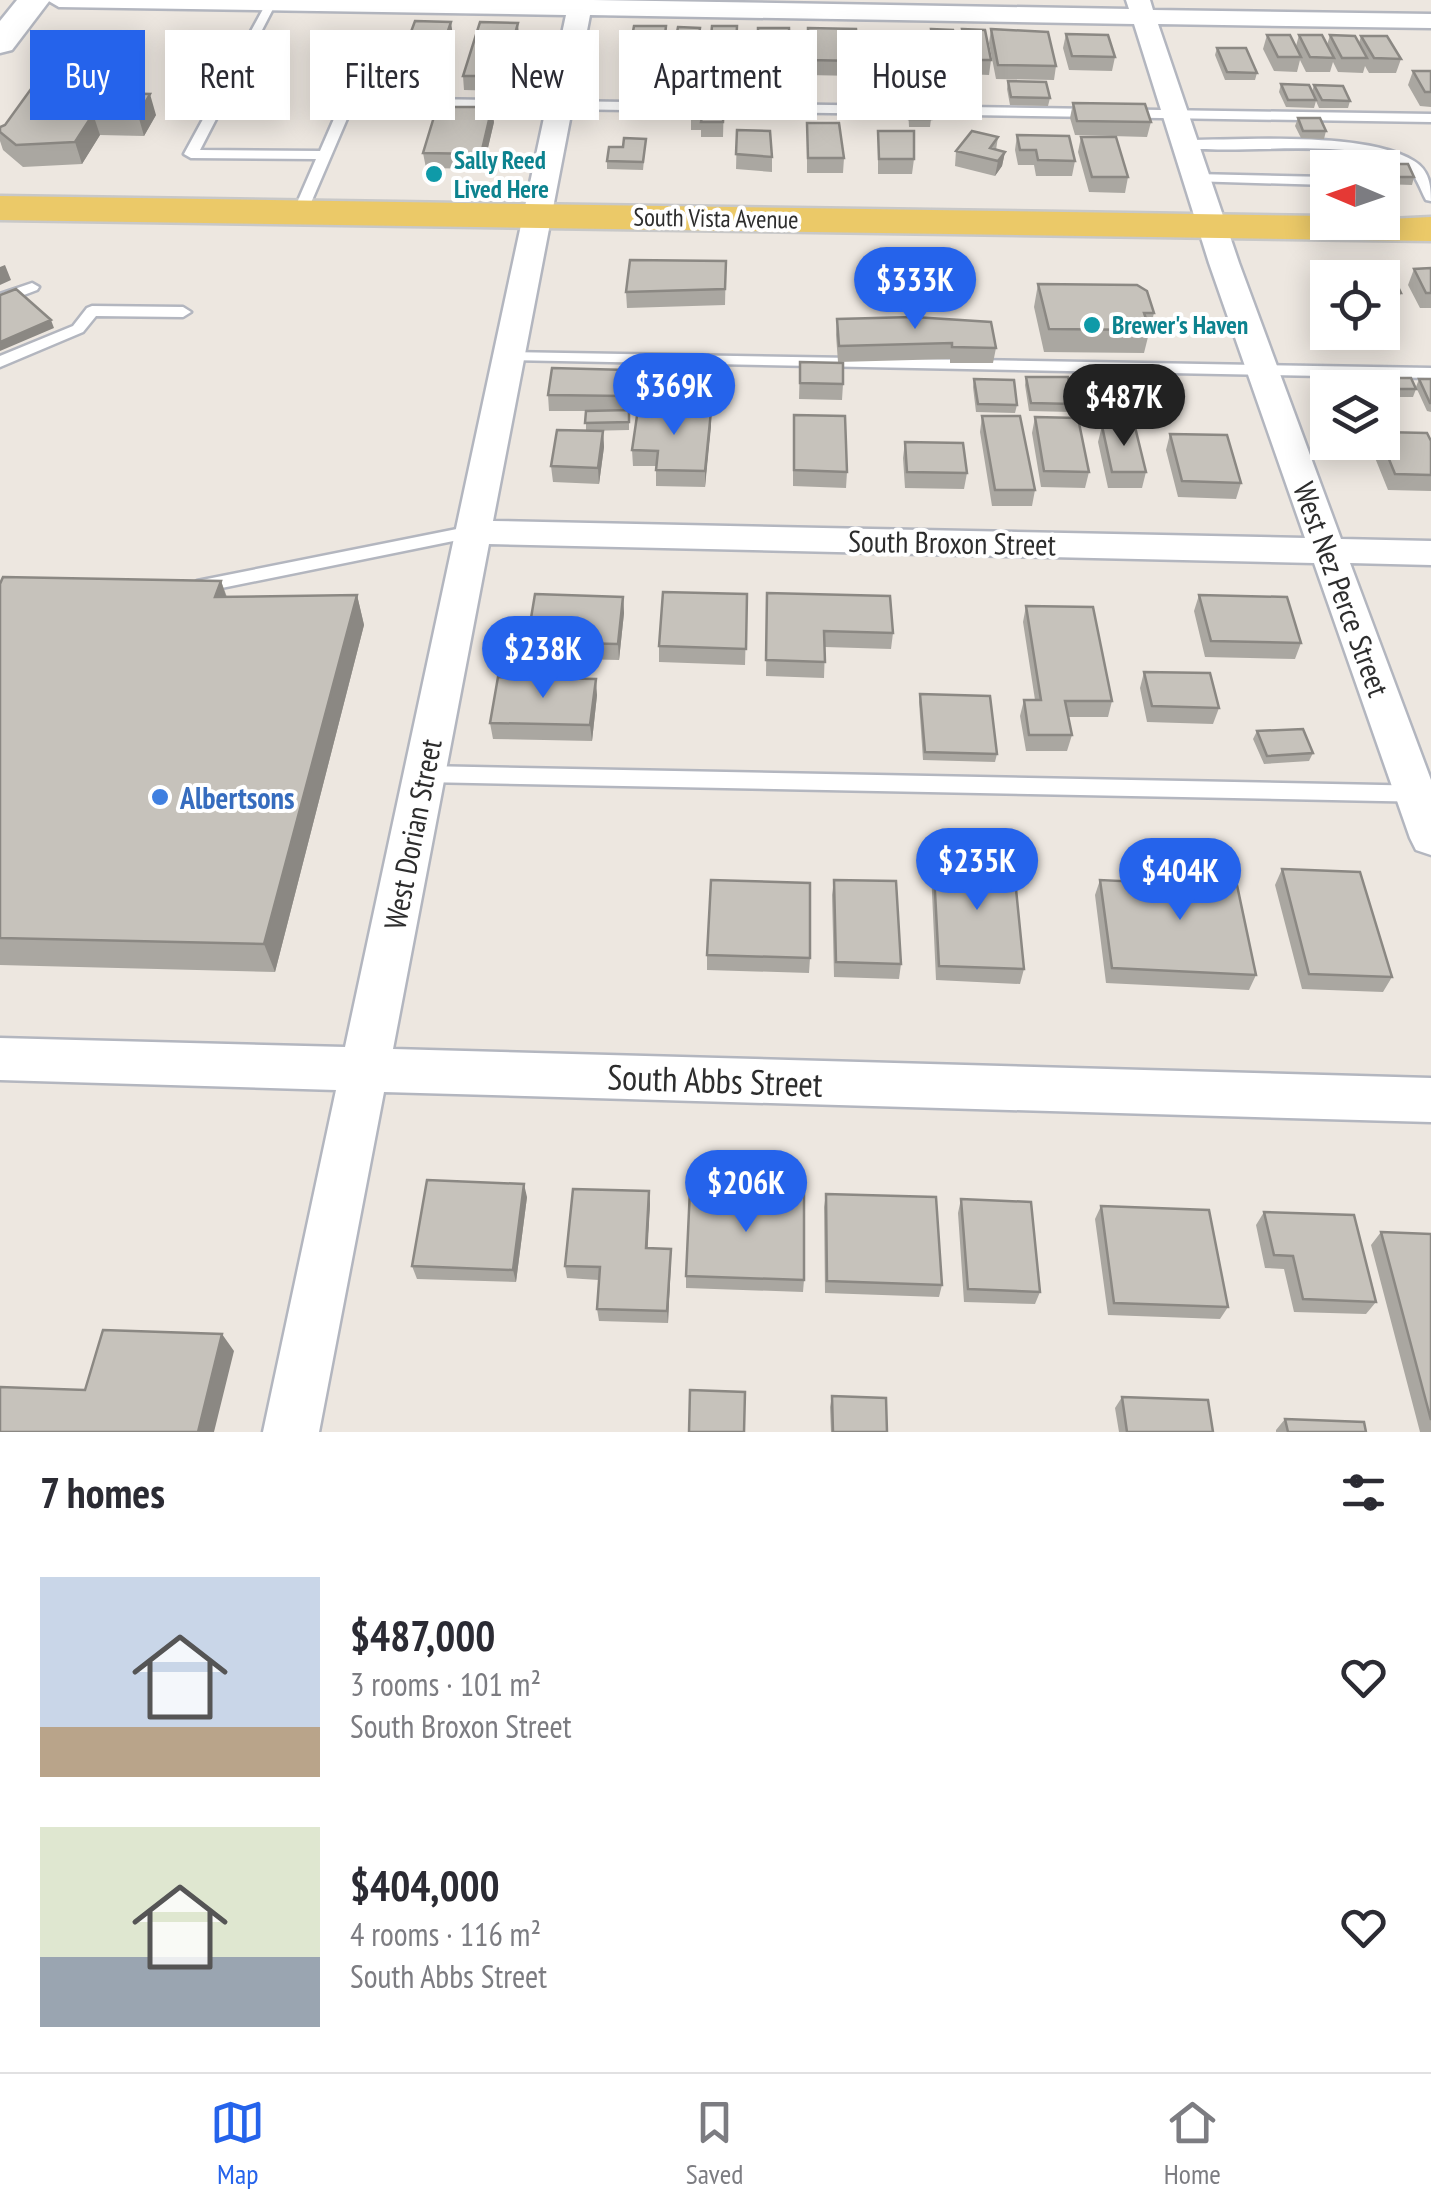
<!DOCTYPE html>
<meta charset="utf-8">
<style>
body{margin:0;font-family:"PT Sans Narrow",sans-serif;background:#f2f2f3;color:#2b2b33;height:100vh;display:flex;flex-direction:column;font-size:38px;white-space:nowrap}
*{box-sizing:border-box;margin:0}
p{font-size:32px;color:#7c7c81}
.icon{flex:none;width:55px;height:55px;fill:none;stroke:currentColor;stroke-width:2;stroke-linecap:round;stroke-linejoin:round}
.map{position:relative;height:1432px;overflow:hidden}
.drawer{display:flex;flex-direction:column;background:#fff;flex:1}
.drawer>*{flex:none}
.banner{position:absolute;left:30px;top:30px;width:1372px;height:90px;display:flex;gap:20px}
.needle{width:65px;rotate:272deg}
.fabs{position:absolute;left:1310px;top:150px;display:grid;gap:20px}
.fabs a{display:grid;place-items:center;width:90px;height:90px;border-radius:0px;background:#fff;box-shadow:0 5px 25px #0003;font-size:50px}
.price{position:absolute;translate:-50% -85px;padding:0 22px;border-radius:35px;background:#2563eb;color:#fff;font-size:32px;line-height:65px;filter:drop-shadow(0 2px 5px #0008)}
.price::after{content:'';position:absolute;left:50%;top:60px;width:30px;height:22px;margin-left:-15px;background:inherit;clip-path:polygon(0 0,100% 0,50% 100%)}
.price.current{background:#222;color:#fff}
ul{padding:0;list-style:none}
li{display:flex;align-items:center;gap:30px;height:250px;padding:0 40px}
li span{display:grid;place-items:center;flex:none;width:280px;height:200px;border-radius:0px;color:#555}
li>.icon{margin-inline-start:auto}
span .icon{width:120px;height:120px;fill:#fffc;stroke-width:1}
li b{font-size:42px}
h2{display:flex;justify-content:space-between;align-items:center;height:120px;padding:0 40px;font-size:42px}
.pill{padding:0 35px;border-radius:0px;background:#fff;box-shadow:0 5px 25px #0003;font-size:35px;line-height:90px}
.pill.current{background:#2563eb;color:#fff}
.dock{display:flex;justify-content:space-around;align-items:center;height:140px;border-top:2px solid #e1e1e2;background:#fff;font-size:28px;color:#7c7c81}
.dock a{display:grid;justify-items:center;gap:5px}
.dock .current{color:#2563eb}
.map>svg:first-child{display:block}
</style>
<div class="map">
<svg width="1431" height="1432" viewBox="0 0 1431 1432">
<rect width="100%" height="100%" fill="#ede7e0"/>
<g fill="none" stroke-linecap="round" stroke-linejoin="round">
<g stroke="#b3b6bf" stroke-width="5">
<path id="lane" d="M268 0 276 3 200 150 320 151 337 112 356 98 1431 114V122L359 106 349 114 307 212 300 216 293 212 316 159 191 158 184 154Z
M1185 140C1243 140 1366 131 1414 161 1429 170 1431 185 1431 201L1426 200C1420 189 1416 174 1405 167 1357 135 1238 156 1180 147V141Z
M1195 174 1328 177V185L1190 181V175Z
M32 283 39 287 37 290 0 304V294Z
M92 306 183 307 191 312 183 317 96 316 83 332 0 367V356L73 326 87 308Z
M508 352 1431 368V378L502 360 500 357Z
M472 526 478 528 481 532 478 536 197 593 188 587 197 581Z
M424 766 1431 786V802L424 782 417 780 414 774 417 768Z"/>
</g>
<g stroke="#b3b6bf" stroke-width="5">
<path id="street" d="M47 0H593L1129 9 1126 0H1150L1153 10 1431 14V28L1158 24 1239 263 1341 539 1431 541V565L1350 563 1431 780V855L1416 850 1410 838 1314 563 489 544 393 1049 1431 1078V1122L384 1092 319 1432H263L336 1090 0 1080V1038L345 1047 566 15 59 7ZM590 15 1134 24 1209 263 1305 538 493 521Z"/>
</g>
<g stroke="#b3b6bf" stroke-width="5">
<path id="secondary" d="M17 0H50L12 50 0 53V21Z"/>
</g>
<g stroke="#c8c8c8" stroke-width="5">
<path id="primary" d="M0 196 1328 216V222L1431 217V241L0 220Z"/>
</g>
<use href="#lane" fill="#fff" fill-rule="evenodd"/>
<use href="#street" fill="#fff" fill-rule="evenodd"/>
<use href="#secondary" fill="#fff" fill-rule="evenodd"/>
<use href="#primary" fill="#ebc968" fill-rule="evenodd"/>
</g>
<path fill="#aaa7a1" d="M737 26 735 62H710V47Z
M758 28 790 59V74H758Z
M808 28 858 61 857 76 807 75Z
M931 29 958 58 956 72H934L930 44Z
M962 29 991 60 989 75 966 74 961 44Z
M991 29 1056 66 1054 80 996 79 989 43Z
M1066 34 1115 57 1112 71 1069 70 1063 48Z
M868 35 910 54 908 68H868Z
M1267 35 1296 46 1299 35 1327 45 1330 35 1359 43 1361 36 1401 59 1396 73H1369L1365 66 1363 73 1338 72 1333 62 1330 72H1306L1300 60 1297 72 1274 71 1263 49Z
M453 36 435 90 397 89 395 75Z
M519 37 505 91 464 90 463 76Z
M667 41 663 68 630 67 629 53Z
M700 42 697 63H675L674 48Z
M1217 48 1257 73 1255 80H1225L1215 55Z
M659 68 657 91 629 90 628 83Z
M1413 71H1431V107L1420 106 1408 85Z
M1008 81 1050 98 1048 106 1010 105 1007 89Z
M1281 84 1312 92 1314 85 1350 101 1348 108H1319L1316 101 1314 108 1286 107 1279 92Z
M870 87 901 97 900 104H870Z
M111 93 156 115 144 136 100 135 82 164 23 167 3 150 0 141V127Z
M724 99 723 137H701V130H691V115Z
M1073 103 1151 122 1147 137 1075 135 1070 118Z
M908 108 931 119 930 127H909Z
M1298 118 1326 131 1324 139 1301 138 1295 126Z
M494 122 483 169 426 168 423 153Z
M807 123 844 158 843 173H807Z
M737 130 772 157V172L736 169Z
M878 131 914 159 912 174H878Z
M1017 135 1075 161 1072 176H1036L1034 165H1018L1015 150Z
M998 137 996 150 1005 152 1002 166 995 176 955 166 956 151Z
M1081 137 1128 177 1125 193 1089 192 1078 152Z
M646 139 643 170 607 169V161Z
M1371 164 1414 177 1412 185 1382 184V168H1370Z
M726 261 725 305 627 308 626 292Z
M1326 267 1389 268 1401 293 1395 309H1382V278H1328V300L1320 283Z
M1431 268V308H1420L1408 285 1414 269Z
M1038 284 1154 313 1144 353 1044 352 1034 307Z
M837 319 996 348 993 363H950V359L838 362 836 335Z
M800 362 843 384 842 400 799 399Z
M627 370 628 386 625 410H629V430L586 431V411H549L548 395Z
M1026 377 1073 404 1072 412 1029 411 1025 385Z
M1380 378 1416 389 1413 397H1382V388H1377L1376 386Z
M974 379 1017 405 1015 413 976 412 973 387Z
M1419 379H1431V412L1427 411 1416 387Z
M711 411 705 487 656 486V466H633L632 450Z
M982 416 1035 490 1032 506H992L980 432Z
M1035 417 1089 472 1085 488 1041 487 1032 433Z
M1102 426 1146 472 1142 488H1108L1098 442Z
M793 430 847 472 846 488 793 486Z
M603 431 604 447 599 484 553 482 551 466Z
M1170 434 1241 483 1236 499 1178 497 1166 450Z
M1431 441V491L1388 490 1371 448 1373 442Z
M905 442 967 473 964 489 905 488 903 458Z
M221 581 227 597 357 595 364 625 275 972 0 965V584Z
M767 593 893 633 891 649 825 647 824 678 766 676Z
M747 594 745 665 659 662V646Z
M1199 595 1301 643 1295 659 1205 657 1194 611Z
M623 597 624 613 619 660 529 658 527 642Z
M1026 606 1112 701 1108 717H1068L1072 735 1067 751H1026L1020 716 1024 700H1035L1023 622Z
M1144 672 1219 708 1213 724 1147 722 1140 688Z
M920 694 997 754 995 762 923 760 919 702Z
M597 695 592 741 493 739 490 723Z
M1257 731 1313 753 1309 761 1264 764 1253 739Z
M1196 850 1256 975 1249 990 1106 983 1095 895 1100 880 1194 884 1190 866Z
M933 855 1024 969 1020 984 936 980 931 871Z
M1282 869 1392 977 1383 992 1302 989 1275 885Z
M834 880 901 964 899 979 834 977 832 895Z
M707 955 810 958 809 973 707 970Z
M649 1191 650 1204 647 1248 671 1249 668 1323 599 1321 597 1309 599 1280 567 1278 565 1266Z
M826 1194 942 1285 939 1297 825 1293 824 1207Z
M527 1197 516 1282 417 1279 412 1266Z
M961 1199 1040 1292 1035 1304 964 1302 958 1213Z
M1101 1206 1228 1307 1220 1319 1108 1315 1095 1219Z
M1264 1212 1376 1302 1366 1314 1294 1312 1284 1269 1265 1268 1256 1225Z
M1381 1232 1431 1234V1432H1420L1371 1245Z
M686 1276 804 1280 803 1292 686 1288Z
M832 1396 887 1432H831L830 1407Z
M1122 1397 1213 1432H1119L1115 1408Z
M1285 1419 1366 1432H1276V1430Z"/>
<path fill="#8b8883" d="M451 22 453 36 435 90 433 75Z
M518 23 519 37 505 91 503 76Z
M666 26 667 41 663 68V53Z
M150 94 156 115 144 136 138 115Z
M492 107 494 122 483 169 481 154Z
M93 114 100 135 82 164 75 142Z
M1005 152 1002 166 995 176 998 161Z
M5 265 11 280 0 285V267Z
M51 320 54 328 0 351V342Z
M627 370 628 386 625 412 624 396Z
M711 411V427L705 487V471Z
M603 431 604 447 599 484 598 468Z
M221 581 231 611 215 597Z
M357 595 364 625 275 972 264 944Z
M623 597 624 613 619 660 618 644Z
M596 679 597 695 592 741 590 725Z
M524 1184 527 1197 516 1282 513 1270Z
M649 1191 650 1204 647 1260 646 1248Z
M671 1249V1261L668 1323 667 1311Z
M222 1334 234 1351 214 1432H198Z"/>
<path fill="#c6c2bb" stroke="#8b8883" stroke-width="2.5" d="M415 21 451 22 433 75H395Z
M480 22 518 23 503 76H463Z
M634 26H666L663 53H629Z
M712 26H737L736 48 710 47Z
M678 27 700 28 697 49 674 48Z
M758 28H789L790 59H758Z
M808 28 856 29 858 61 808 60Z
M931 29 953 30 958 58 935 57Z
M962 29 985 30 991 60H968Z
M991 29 1048 32 1056 66 998 65Z
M1066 34 1108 35 1115 57 1072 56Z
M868 35H908L910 54 869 53Z
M1267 35H1290L1301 57H1278Z
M1299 35H1322L1334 58 1310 57Z
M1330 35 1355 36 1367 58H1342Z
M1361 36H1387L1401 59 1374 58Z
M1217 48H1246L1257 73 1227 72Z
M631 68H659L657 83H628Z
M1413 71H1431V92H1425Z
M1008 81 1046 82 1050 98 1011 97Z
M1281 84 1309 85 1316 100H1288Z
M1314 85 1343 86 1350 101 1322 100Z
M85 87 110 89 107 93 150 94 138 115 93 114 75 142 16 145 0 132V127L5 125 31 89Z
M870 87 900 88 901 97 871 96Z
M693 98 724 99 723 122H701L702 116 691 115Z
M1073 103 1145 104 1151 122 1077 121Z
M437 107H492L481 154 423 153Z
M908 108H929L931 119H909Z
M1298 118H1320L1326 131H1303Z
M807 123H839L844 158H808Z
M737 130 770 131 772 157 736 154Z
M878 131H914V159H879Z
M972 131 998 137 990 148 1005 152 998 161 956 151Z
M1017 135 1069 136 1075 161 1038 160 1036 150H1020Z
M1081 137H1116L1128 177H1092Z
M624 138 646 139 643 162 607 161 609 147H623Z
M1371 164H1408L1414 177H1382V168H1373Z
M630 260 726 261 725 289 626 292Z
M1326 267 1389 268 1401 293H1382V278H1330Z
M1431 268V293H1426L1414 269Z
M1038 284 1137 285 1147 291 1154 313H1144L1150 330 1049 329Z
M16 289 51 320 0 342V295Z
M914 317 991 322 996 348 952 347V343L839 346 837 319Z
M800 362 843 363V384L800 383Z
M552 368 627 370 624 396 548 395Z
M1026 377H1068L1073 404 1031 403Z
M1380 378H1411L1416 389H1384Z
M974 379 1014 380 1017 405 978 404Z
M1419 379H1431V403H1430Z
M638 409 711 411 705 471 656 470 658 451 632 450Z
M629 410V422L585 423 586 411Z
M794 415 845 416 847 472 794 470Z
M982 416H1020L1035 490H995Z
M1035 417 1078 418 1089 472 1044 471Z
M1102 426 1135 427 1146 472H1112Z
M557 430 603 431 598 468 551 466Z
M1382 432 1427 433 1431 441V475L1395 474 1382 442Z
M1170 434 1227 435 1241 483 1182 481Z
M905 442 963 443 967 473 907 472Z
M3 577 221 581 215 597 357 595 264 944 0 938V584Z
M663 592 747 594 746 649 659 646Z
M767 593 890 596 893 633 824 631 825 662 766 660Z
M535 594 623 597 618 644 527 642Z
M1199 595 1287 597 1301 643 1211 641Z
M1026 606 1093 607 1112 701H1065L1072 735H1029L1024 700H1041Z
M1144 672 1210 673 1219 708 1152 706Z
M498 677 596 679 590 725 490 723Z
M920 694 990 696 997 754 925 752Z
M1303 729 1313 753 1267 756 1257 731Z
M1196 850 1230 852 1256 975 1112 968 1100 880 1203 885Z
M933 855 1013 859 1024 969 939 966Z
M1282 869 1360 872 1392 977 1309 974Z
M711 880 810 883V958L707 955Z
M834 880 896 881 901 964 836 962Z
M427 1180 524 1184 513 1270 412 1266Z
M573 1189 649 1191 646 1248 671 1249 667 1311 597 1309 600 1267 565 1266Z
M690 1189 804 1193V1280L686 1276Z
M826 1194 936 1197 942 1285 827 1281Z
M961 1199 1031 1202 1040 1292 968 1289Z
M1101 1206 1209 1210 1228 1307 1114 1303Z
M1264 1212 1354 1215 1376 1302 1303 1299 1293 1256 1274 1255Z
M1381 1232 1431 1234V1420Z
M103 1330 222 1334 198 1432H0V1387L85 1390Z
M690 1390 745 1392 744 1432H689Z
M832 1396 886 1398 887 1432H833Z
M1122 1397 1208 1400 1213 1432H1127Z
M1285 1419 1364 1422 1366 1432H1288Z"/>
<g fill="#0f9aa8" stroke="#fff" stroke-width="4">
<circle cx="434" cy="174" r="10"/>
<circle cx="1092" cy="325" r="10"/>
</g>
<circle fill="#3f7fe0" stroke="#fff" stroke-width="4" cx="160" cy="797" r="10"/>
<g text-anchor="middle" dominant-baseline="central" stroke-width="8" stroke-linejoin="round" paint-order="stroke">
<g font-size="25" font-weight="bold" fill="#0d838f" stroke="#fff" text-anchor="start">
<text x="454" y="160">Sally Reed<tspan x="454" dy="29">Lived Here</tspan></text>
<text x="1112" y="325">Brewer's Haven</text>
</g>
<g font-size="25" fill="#2d2d2d" stroke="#fff">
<text transform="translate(716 218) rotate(1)">South Vista Avenue</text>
</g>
<g font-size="30" fill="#2d2d2d" stroke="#fff">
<text transform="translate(952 542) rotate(1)">South Broxon Street</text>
<text transform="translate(1342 589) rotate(70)">West Nez Perce Street</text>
<text transform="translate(412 834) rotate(-79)">West Dorian Street</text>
</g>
<g font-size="30" font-weight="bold" fill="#366cbe" stroke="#fff" text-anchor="start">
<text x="180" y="797">Albertsons</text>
</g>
<g font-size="35" fill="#2d2d2d" stroke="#fff">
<text transform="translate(715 1080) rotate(2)">South Abbs Street</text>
</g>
</g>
</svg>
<div class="fabs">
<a><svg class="needle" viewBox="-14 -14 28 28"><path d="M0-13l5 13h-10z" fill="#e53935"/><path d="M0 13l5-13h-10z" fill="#7c7c81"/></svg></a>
<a><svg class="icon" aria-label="locate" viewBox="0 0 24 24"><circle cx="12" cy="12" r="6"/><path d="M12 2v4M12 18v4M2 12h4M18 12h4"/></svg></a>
<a><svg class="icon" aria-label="layers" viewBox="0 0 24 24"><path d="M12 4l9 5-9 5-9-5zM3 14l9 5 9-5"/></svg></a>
</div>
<b class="price" style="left:915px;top:332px">$333K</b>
<b class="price" style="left:674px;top:438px">$369K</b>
<b class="price current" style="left:1124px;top:449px">$487K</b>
<b class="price" style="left:543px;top:701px">$238K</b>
<b class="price" style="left:977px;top:913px">$235K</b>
<b class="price" style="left:1180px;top:923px">$404K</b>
<b class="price" style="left:746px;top:1235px">$206K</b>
<div class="banner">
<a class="pill current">Buy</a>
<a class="pill">Rent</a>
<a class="pill">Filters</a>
<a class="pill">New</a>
<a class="pill">Apartment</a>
<a class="pill">House</a>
</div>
</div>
<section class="drawer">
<h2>7 homes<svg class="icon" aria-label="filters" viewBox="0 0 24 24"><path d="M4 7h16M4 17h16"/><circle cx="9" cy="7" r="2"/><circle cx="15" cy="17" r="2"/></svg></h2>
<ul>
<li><span style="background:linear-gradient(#c9d6e8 75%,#b9a48a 0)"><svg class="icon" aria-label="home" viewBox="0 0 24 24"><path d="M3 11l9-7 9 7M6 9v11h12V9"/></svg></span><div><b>$487,000</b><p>3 rooms · 101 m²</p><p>South Broxon Street</p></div><svg class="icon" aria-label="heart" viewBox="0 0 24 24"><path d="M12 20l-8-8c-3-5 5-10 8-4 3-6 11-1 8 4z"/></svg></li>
<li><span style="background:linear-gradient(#dfe7d0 65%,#9aa5b1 0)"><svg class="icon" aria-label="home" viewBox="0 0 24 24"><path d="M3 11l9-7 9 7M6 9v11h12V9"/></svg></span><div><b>$404,000</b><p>4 rooms · 116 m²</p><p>South Abbs Street</p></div><svg class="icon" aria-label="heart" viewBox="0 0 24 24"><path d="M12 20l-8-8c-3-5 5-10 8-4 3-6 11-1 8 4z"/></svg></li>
</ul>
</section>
<nav class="dock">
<a class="current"><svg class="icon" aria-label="map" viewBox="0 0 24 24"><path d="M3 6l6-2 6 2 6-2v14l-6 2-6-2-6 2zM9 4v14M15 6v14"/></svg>Map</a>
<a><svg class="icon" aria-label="saved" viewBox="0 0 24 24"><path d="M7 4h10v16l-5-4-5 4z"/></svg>Saved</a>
<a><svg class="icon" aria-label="home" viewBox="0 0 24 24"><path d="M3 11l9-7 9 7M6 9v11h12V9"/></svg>Home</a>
</nav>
